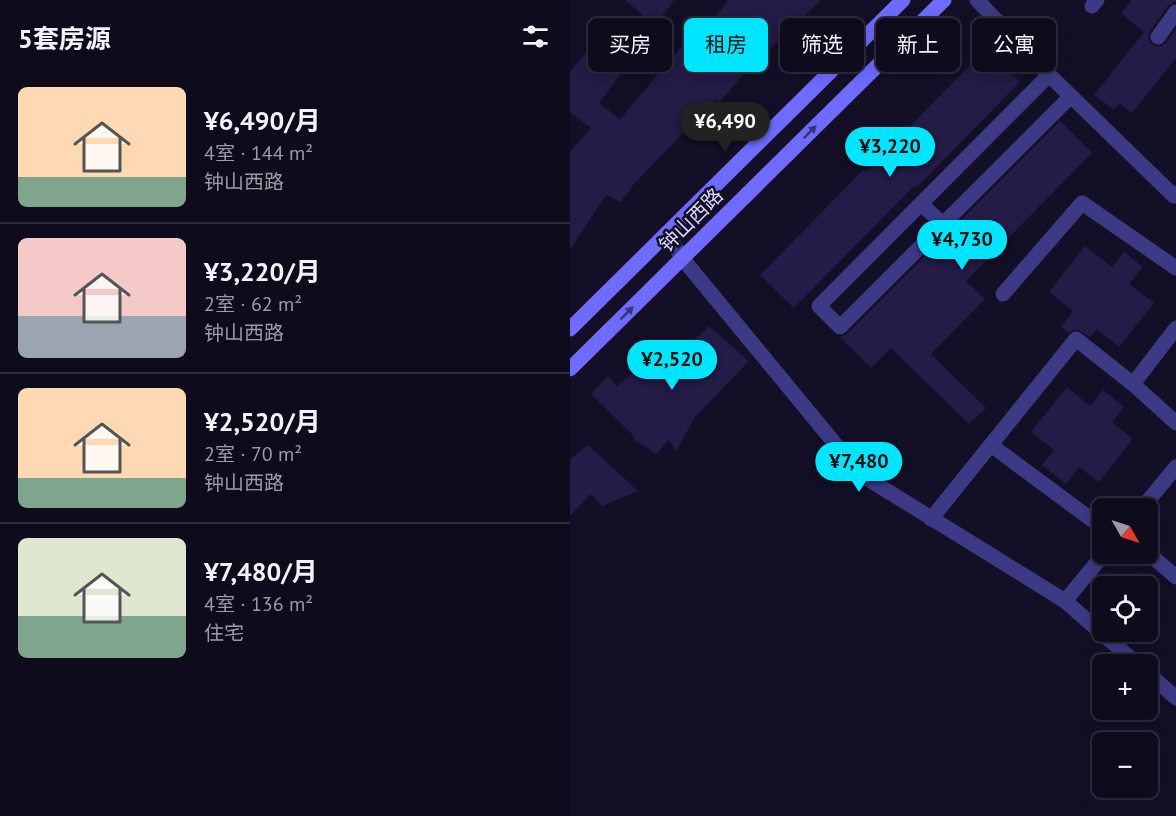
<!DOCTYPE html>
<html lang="zh">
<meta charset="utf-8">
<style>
body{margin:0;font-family:"PT Sans","Noto Sans SC",sans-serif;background:#171425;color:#f1f3f6;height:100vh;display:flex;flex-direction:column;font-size:22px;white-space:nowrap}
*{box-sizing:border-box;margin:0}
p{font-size:20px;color:#9b9ba3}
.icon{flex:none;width:33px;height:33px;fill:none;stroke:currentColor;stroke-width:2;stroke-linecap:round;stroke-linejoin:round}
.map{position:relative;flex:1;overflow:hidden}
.details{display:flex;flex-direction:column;background:#0e0b1c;width:570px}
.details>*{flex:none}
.guide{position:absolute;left:18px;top:18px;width:498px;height:54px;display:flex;gap:12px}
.needle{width:39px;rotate:129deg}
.controls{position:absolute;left:522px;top:498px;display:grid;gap:12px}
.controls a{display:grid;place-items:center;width:66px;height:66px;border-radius:9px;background:#0e0b1c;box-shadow:0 3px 15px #0003,0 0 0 2px #2e2b3b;font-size:30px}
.price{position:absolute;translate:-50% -51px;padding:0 14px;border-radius:21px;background:#00e5ff;color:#111;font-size:20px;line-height:39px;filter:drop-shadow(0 2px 3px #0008)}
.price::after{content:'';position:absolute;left:50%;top:36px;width:18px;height:14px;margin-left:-9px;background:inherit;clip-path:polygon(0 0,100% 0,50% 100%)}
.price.active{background:#222;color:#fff}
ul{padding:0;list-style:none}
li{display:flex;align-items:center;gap:18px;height:150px;padding:0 18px}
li+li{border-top:2px solid #2e2b3b}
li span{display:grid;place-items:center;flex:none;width:168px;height:120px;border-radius:9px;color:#555}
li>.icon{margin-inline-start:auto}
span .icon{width:72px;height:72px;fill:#fffc;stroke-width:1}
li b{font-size:26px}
h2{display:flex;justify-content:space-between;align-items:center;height:72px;padding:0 18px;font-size:26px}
.chip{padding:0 21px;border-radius:9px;background:#0e0b1c;box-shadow:0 3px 15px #0003,0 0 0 2px #2e2b3b;font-size:21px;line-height:54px}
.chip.active{background:#00e5ff;color:#111}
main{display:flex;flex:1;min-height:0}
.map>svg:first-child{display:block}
</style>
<main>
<section class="details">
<h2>5套房源<svg class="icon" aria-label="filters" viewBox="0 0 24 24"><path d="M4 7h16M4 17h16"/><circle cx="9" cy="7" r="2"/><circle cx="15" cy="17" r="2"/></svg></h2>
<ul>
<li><span style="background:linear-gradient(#ffd9b3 75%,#7fa58c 0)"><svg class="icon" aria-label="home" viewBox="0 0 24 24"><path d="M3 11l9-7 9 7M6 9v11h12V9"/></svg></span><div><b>¥6,490/月</b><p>4室 · 144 m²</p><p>钟山西路</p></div></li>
<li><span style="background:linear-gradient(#f6c9c9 65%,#9aa5b1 0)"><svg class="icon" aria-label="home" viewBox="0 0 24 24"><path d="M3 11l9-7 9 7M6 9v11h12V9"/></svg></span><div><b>¥3,220/月</b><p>2室 · 62 m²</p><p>钟山西路</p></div></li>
<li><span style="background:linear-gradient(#ffd9b3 75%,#7fa58c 0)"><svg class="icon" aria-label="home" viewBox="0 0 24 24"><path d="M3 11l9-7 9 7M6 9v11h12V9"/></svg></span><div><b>¥2,520/月</b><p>2室 · 70 m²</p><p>钟山西路</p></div></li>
<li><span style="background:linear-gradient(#dfe7d0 65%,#7fa58c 0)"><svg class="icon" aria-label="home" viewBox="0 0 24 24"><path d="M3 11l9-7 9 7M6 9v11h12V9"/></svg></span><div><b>¥7,480/月</b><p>4室 · 136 m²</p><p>住宅</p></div></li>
</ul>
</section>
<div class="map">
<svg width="606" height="816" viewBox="0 0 606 816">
<rect width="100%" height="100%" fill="#130f26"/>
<path fill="#241b47" d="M55 0H104L85 26Z
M158 0H251L170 78 150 102 147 100 124 124 123 123 61 187 62 188 50 202 36 195 0 250V152L21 128 0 112V72L33 32 63 57 29 103 50 119 121 36 127 41Z
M562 0H606V2L602 3 598 6 580 31 578 37 579 42 583 45 591 46 596 43 606 29V58L562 113 549 103 544 110 524 95 574 32 551 13Z
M416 49 450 82 347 187 345 185 224 308 190 275 293 170 295 172Z
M490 121 522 153 396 281 415 299 361 354 416 408 399 424 321 348 301 368 270 337 277 334Z
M515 246 542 267 554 252 573 267 559 284 584 303 549 347 527 329 520 337 508 330H503L498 333 491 327 503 311 479 292Z
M139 326 179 361 125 417 106 451 99 440 86 454 63 439 65 437 21 394 38 376 47 386 84 356 95 367Z
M497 387 520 406 533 390 554 407 542 422 563 439 529 482 509 467 496 484 472 465 484 450 461 432Z
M18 445 68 491 32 506 21 494 0 516V459Z"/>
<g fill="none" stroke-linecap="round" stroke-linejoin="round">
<path stroke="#3d3a85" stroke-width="15" d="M407 0 472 68 604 196 606 193
M522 6 527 0
M588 37 606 12
M479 75 249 306 270 327 501 96
M351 204 373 224
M433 294 512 203 606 268
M563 384 606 423
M421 445 522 520
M361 519 506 339 563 384 606 328
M578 553 606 577"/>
<path stroke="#3d3a85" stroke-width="15" d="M97 233 112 258 290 474 495 601 567 664
M572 508 606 467
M495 601 534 554
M578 673 606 698"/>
<path stroke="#6f6bff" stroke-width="15" d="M0 329 333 0
M0 369 374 0"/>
</g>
<defs><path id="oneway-solid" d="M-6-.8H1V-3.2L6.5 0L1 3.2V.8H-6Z" transform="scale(1.5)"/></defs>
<g fill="#38347d">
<use href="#oneway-solid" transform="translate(240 132) rotate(-45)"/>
<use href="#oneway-solid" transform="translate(57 313) rotate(-45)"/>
</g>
<g text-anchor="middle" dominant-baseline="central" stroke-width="5" stroke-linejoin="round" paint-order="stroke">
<g font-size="20" fill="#d9d4ff" stroke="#130f26">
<text transform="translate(121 220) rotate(-45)">钟山西路</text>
</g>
</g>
</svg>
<div class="controls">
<a><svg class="needle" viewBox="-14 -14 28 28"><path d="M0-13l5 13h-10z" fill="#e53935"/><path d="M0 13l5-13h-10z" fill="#9b9ba3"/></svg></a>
<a><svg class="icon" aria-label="locate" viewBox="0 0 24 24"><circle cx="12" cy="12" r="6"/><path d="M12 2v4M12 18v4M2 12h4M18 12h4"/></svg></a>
<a>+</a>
<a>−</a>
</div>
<b class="price active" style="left:155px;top:153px">¥6,490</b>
<b class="price" style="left:320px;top:178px">¥3,220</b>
<b class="price" style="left:392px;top:271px">¥4,730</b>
<b class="price" style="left:102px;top:391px">¥2,520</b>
<b class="price" style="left:289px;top:493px">¥7,480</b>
<div class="guide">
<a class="chip">买房</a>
<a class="chip active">租房</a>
<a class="chip">筛选</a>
<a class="chip">新上</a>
<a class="chip">公寓</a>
</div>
</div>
</main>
